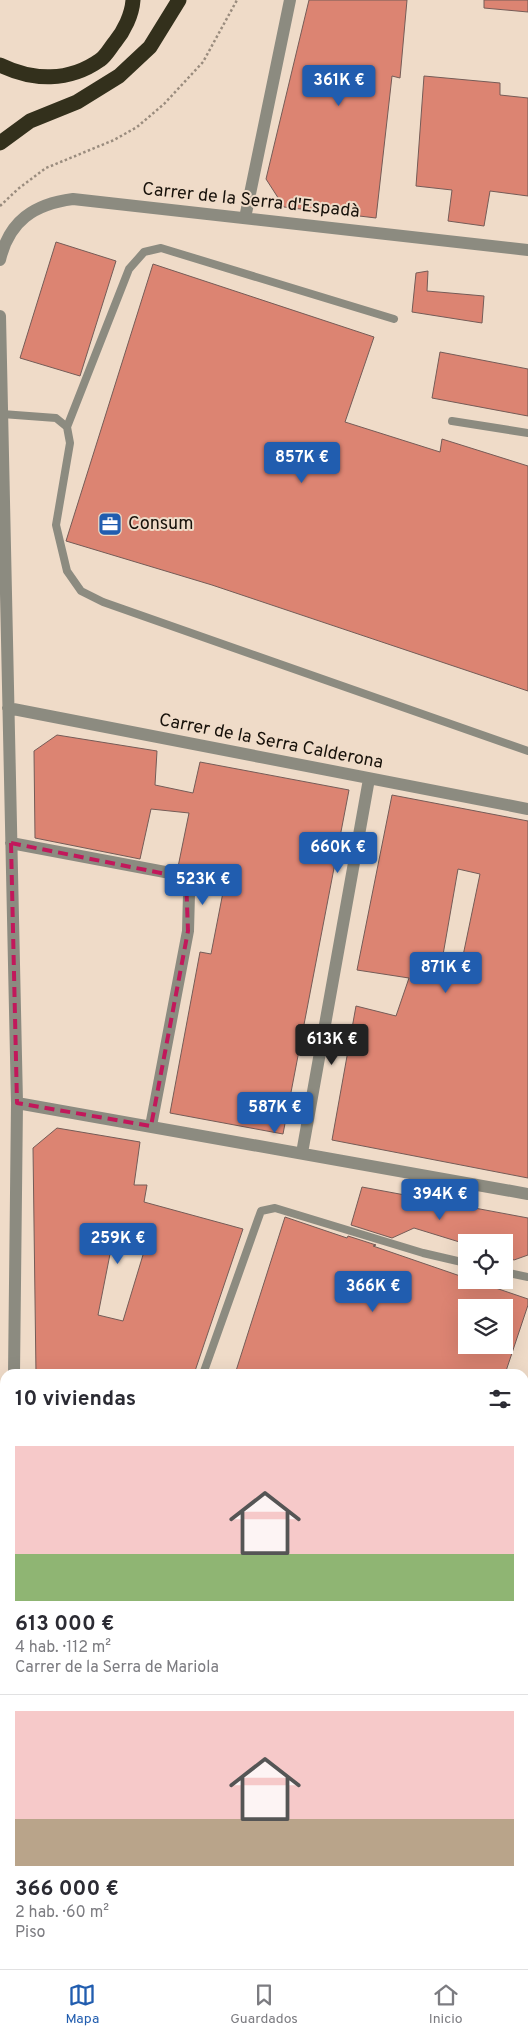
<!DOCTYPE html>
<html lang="es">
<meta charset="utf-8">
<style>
body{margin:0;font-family:Overpass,sans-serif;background:#f2f2f3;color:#2b2b33;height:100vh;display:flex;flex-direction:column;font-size:19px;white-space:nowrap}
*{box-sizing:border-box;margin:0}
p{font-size:16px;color:#7c7c81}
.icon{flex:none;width:28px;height:28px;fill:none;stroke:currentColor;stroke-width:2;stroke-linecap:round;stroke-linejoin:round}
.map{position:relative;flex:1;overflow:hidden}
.panel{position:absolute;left:0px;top:1369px;width:529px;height:601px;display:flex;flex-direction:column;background:#fff;border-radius:15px 15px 0 0;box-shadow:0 5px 20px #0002}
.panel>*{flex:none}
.tools{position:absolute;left:458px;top:1234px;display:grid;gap:10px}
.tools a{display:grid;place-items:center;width:55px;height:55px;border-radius:0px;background:#fff;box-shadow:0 5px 20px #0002;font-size:25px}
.price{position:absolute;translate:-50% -42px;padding:0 11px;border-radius:5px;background:#215daf;color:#fff;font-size:16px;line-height:32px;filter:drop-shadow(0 1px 2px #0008)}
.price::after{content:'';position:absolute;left:50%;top:30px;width:15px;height:11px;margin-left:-8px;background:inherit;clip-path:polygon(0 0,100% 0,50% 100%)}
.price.active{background:#222;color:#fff}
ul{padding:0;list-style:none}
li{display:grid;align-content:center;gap:10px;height:265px;padding:0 15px}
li+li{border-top:1px solid #e1e1e2}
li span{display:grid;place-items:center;height:155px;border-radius:0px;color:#555}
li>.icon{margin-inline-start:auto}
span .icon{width:90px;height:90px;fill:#fffc;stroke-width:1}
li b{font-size:21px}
h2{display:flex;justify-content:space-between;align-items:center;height:60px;padding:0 15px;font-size:21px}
.tabs{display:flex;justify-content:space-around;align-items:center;height:70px;border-top:1px solid #e1e1e2;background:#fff;font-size:14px;color:#7c7c81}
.tabs a{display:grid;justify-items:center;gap:2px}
.tabs .active{color:#215daf}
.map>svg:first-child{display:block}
</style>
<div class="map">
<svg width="528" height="1969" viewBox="0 0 528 1969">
<rect width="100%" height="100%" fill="#efdbc8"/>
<path fill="#dc8472" stroke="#755c57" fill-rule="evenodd" d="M309 0H407L400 78 392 76 376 218 284 207 266 179Z
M484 0H528V12L484 8Z
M424 76 500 83V95L528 98V196L490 191 484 226 448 221 452 190 416 186Z
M56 242 116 261 80 376 20 358Z
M153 264 374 337 345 422 440 452 442 439 528 466V691L212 585 66 541Z
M428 271 427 291 484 296 482 323 412 312 416 273Z
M440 352 528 369V416L432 398Z
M57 735 157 751 155 785 193 793 200 762 349 790 283 1134 170 1113 200 952 211 954 225 882 193 875 189 870 178 867 189 813 151 809 140 859 35 838 34 751Z
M392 795 528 821V1178L332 1140 356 1006 396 1016 409 978 357 970ZM458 869 480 874 459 975 440 972Z
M57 1128 140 1142 134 1185H147L144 1202 243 1229 194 1374H36L33 1148ZM123 1226 146 1245 123 1321 98 1315 112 1244 121 1245Z
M362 1187 528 1218V1255L514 1260 504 1256V1242H466V1244L414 1228 392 1238 351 1225Z
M285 1217 347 1238 348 1236 376 1245 373 1246 466 1278V1280H472L528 1299V1305L505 1374H235ZM466 1308H504V1345H466Z"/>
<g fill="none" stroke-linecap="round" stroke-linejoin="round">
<path stroke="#9a8c7e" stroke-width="2.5" stroke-dasharray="2.5 2.5" stroke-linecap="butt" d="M0 206 18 189 46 168 114 140 137 127 164 104 203 62 237 0"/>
<path stroke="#8c8b80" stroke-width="8" d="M2 414 56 418 67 427 70 443 56 525 67 571 81 591 103 602 528 751
M452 421 528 433
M67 427 129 269 144 252 161 248 394 319
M504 1272 528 1277
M203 1374 261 1211 275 1208 423 1253 466 1263"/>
<path stroke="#8c8b80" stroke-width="12" d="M245 218 290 0
M0 260C9 221 34 204 73 199L528 250
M0 316 17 1103 14 1374
M8 708 528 809
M11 843 165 872 186 878 189 894 188 931 151 1126
M17 1103 528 1194
M302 1153 369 779
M524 1898 528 1899
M23 1969 24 1965"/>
<path stroke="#8c8b80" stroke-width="12" d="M524 1465 528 1452
M361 1969 363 1965"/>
<path stroke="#33301c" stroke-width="15" d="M0 65C33 81 69 82 100 60 106 56 110 48 115 42 124 31 132 15 133 0
M0 143 30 121 77 102 119 76 150 47 179 0"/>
</g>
<path fill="none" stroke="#c2185b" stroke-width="4" stroke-dasharray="10 6" stroke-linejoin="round" d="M11 843 186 878 188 931 151 1126 17 1103Z"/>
<defs>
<g id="office-square" transform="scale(1.25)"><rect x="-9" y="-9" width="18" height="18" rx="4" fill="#215daf" stroke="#efdbc8"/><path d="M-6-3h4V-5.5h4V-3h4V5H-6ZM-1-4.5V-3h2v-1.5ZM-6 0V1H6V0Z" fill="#fff"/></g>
</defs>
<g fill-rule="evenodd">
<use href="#office-square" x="110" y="524"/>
</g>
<g text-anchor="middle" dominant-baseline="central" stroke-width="4" stroke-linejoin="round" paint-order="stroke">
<g font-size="18" fill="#17110a" stroke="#efdbc8">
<text transform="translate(251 201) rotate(6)">Carrer de la Serra d'Espadà</text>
<text transform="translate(271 742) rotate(11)">Carrer de la Serra Calderona</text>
</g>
<g font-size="18" fill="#17110a" stroke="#efdbc8" text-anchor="start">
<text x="128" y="524">Consum</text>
</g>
</g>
</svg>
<div class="tools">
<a><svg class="icon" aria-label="locate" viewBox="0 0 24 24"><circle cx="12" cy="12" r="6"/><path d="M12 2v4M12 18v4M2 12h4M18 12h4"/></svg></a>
<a><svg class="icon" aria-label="layers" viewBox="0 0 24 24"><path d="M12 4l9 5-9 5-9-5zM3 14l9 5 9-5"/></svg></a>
</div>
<b class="price" style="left:339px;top:107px">361K €</b>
<b class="price" style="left:302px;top:484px">857K €</b>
<b class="price" style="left:338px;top:874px">660K €</b>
<b class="price" style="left:203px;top:906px">523K €</b>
<b class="price" style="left:446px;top:994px">871K €</b>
<b class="price active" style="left:332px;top:1066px">613K €</b>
<b class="price" style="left:275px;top:1134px">587K €</b>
<b class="price" style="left:440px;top:1221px">394K €</b>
<b class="price" style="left:118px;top:1265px">259K €</b>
<b class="price" style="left:373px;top:1313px">366K €</b>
<section class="panel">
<h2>10 viviendas<svg class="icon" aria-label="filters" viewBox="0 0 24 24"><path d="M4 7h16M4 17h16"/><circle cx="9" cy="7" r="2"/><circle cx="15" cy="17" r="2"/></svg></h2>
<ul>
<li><span style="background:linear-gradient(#f6c9c9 70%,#8fb573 0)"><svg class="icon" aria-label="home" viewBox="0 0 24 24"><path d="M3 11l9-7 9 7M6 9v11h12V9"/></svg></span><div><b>613 000 €</b><p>4 hab. · 112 m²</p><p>Carrer de la Serra de Mariola</p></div></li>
<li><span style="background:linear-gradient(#f6c9c9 70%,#b9a48a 0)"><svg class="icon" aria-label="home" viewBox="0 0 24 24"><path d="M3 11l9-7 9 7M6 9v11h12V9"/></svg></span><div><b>366 000 €</b><p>2 hab. · 60 m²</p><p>Piso</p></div></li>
</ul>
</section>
</div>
<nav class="tabs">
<a class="active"><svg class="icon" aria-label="map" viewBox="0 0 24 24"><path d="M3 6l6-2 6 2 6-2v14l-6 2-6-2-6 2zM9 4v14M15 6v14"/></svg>Mapa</a>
<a><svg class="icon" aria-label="saved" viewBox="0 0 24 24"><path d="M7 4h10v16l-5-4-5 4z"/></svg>Guardados</a>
<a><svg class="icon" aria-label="home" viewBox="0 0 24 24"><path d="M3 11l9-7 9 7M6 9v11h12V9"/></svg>Inicio</a>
</nav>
